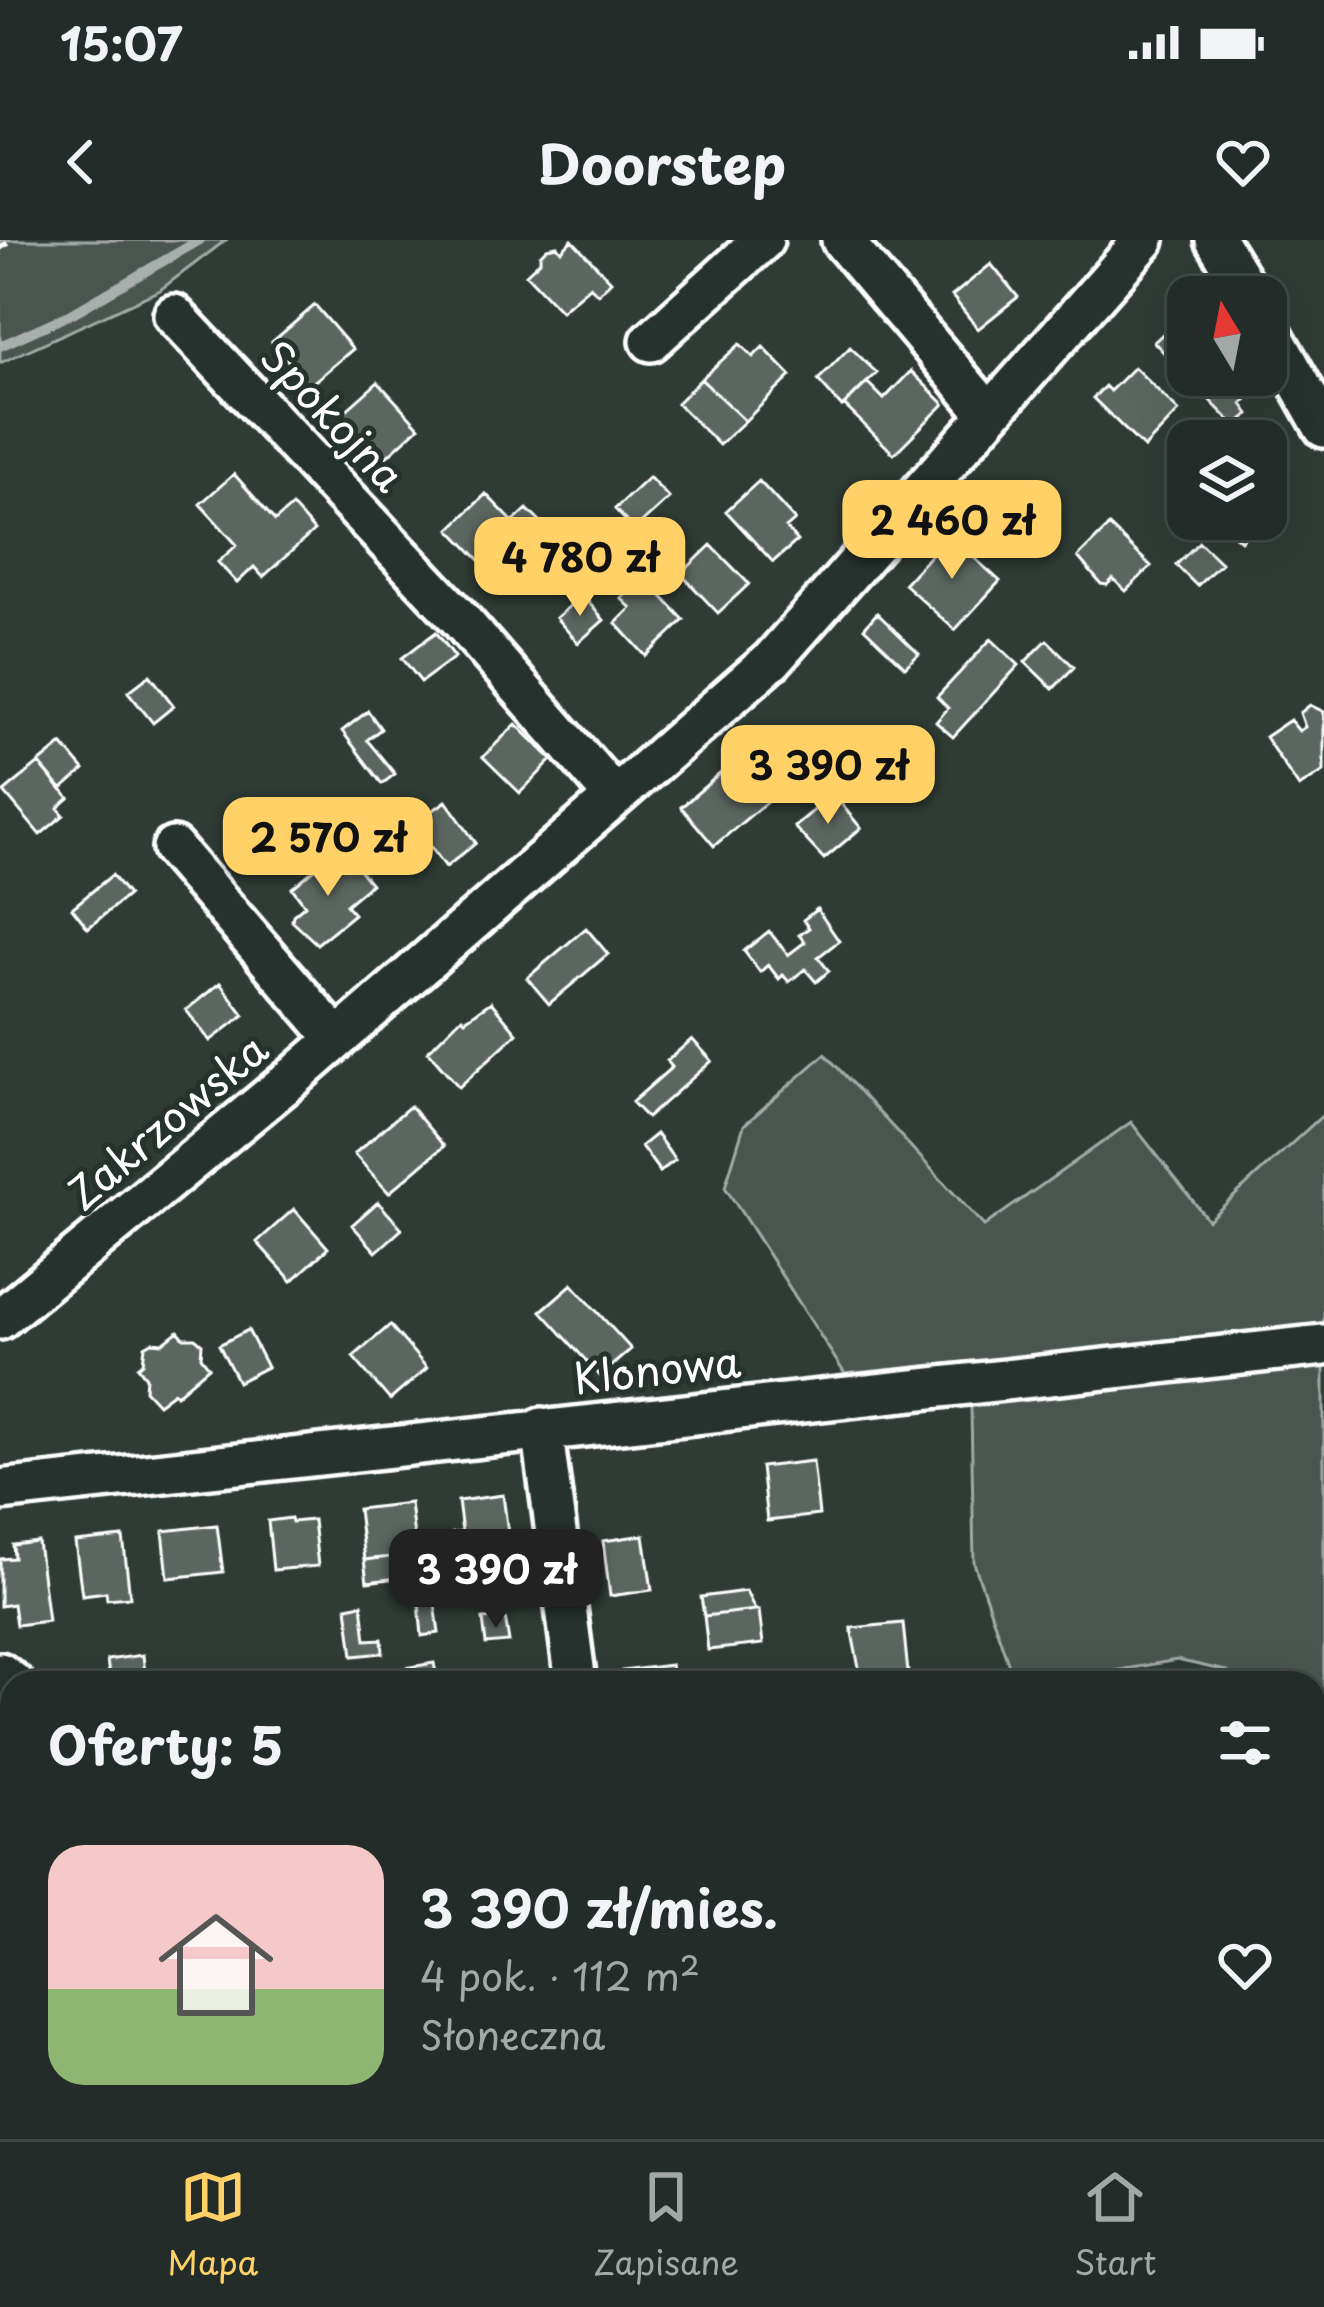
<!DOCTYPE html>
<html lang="pl">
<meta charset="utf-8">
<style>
body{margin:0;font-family:"Playpen Sans",sans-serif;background:#2b3430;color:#f1f3f6;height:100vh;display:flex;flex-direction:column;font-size:45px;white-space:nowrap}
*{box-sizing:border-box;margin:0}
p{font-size:39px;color:#a3a7a8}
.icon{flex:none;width:66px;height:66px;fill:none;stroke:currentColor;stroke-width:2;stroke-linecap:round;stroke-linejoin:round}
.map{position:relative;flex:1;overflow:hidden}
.drawer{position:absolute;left:0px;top:1431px;width:1326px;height:468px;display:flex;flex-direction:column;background:#232c28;border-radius:36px 36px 0 0;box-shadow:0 12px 48px #0002,0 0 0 3px #404845}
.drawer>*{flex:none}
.needle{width:78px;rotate:350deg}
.tools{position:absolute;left:1167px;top:36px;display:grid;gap:24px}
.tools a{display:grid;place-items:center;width:120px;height:120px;border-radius:24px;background:#232c28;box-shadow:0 12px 48px #0002,0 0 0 3px #404845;font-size:60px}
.price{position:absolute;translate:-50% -102px;padding:0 27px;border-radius:24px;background:#ffd166;color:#111;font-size:39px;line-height:78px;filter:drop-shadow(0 3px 6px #0008)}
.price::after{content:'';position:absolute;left:50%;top:72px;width:36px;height:27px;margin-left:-18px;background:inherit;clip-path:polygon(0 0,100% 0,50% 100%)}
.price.on{background:#222;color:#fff}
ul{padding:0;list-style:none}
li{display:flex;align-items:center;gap:36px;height:300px;padding:0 48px}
li span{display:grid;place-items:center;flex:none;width:336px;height:240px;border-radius:36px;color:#555}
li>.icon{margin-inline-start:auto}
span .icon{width:144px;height:144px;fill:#fffc;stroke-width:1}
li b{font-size:51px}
h2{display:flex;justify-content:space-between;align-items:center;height:144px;padding:0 48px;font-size:51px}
.status{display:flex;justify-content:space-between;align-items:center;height:84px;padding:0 60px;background:#232c28;direction:ltr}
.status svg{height:33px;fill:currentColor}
header{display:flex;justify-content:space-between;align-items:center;height:156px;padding:0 48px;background:#232c28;font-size:54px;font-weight:700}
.tab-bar{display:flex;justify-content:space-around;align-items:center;height:168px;border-top:3px solid #404845;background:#232c28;font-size:33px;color:#a3a7a8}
.tab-bar a{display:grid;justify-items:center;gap:6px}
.tab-bar .on{color:#ffd166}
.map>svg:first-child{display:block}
</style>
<div class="status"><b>15:07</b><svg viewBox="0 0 49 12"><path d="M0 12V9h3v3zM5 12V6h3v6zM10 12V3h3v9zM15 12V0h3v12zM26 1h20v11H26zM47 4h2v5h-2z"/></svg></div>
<header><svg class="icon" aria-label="back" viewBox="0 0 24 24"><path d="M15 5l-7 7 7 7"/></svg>Doorstep<svg class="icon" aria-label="heart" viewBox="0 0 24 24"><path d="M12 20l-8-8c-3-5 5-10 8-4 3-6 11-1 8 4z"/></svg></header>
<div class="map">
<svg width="1324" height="1899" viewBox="0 0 1324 1899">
<rect width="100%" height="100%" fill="#2f3b35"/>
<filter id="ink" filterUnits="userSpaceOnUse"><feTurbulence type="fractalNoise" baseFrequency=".00833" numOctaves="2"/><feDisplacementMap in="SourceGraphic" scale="24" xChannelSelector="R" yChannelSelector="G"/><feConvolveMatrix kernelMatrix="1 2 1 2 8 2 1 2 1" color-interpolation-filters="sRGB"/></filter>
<g filter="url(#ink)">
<path fill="#4a544f" stroke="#a4aaa7" stroke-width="3" d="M0 0H226L160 50 0 123Z
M825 814 984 986 1131 882 1208 980 1324 874V1498L1314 1491V1443H1243L1226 1431 1177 1420 1045 1443H1015L974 1323 971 1169 966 1122 845 1134 725 947 744 885Z"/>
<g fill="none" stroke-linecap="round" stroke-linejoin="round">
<path stroke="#a9afac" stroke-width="10" d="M0 106 73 73 200 0"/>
</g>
<path fill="#5b6661" stroke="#fff" stroke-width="3" d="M572 0 611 41 598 54 590 46 561 71 526 34 540 21V15L547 8 557 6 561 11Z
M991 24 1018 57 978 89 952 56Z
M315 65 353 109 309 146 272 102Z
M1188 71V135H1196L1190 140 1154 102Z
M740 104 753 117 763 107 791 136 745 181 701 139Z
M850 107 877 133 842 167 818 140Z
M1134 127 1179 171 1144 208 1093 158 1105 146 1110 151Z
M911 131 944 164 894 214 844 165 867 142 884 159Z
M1196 135H1248L1259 147 1242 164 1249 174 1235 186 1190 140Z
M701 139 745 181 719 205 677 163Z
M378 142 419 187 383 220 342 174Z
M234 234 275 281 292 266 314 291 263 337 254 327 237 343 218 322 237 305 200 264Z
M649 237 669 258 634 290 615 269Z
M759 241 795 280 786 288 797 301 773 322 726 271Z
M991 247 1023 281 991 312 959 278Z
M486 254 513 282 527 269 549 291 498 339 450 289Z
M1216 279H1256L1259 282 1241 301Z
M1109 286 1151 326 1126 351 1113 339 1107 345 1101 344 1078 317Z
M949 295 1000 341 955 390 904 344Z
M1199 302 1221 323 1197 346 1176 325Z
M711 305 749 344 718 373 681 334Z
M644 337 684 380 646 416 616 383 631 368 621 358Z
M582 355 604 380 578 403 556 378Z
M877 373 919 414 905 427 864 388Z
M436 392 455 417 421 442 402 418Z
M991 399 1019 425 953 497 936 482 948 468 937 457Z
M1047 400 1074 427 1053 449 1025 422Z
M150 435 174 466 153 483 128 452Z
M1310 465 1324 472V531L1299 547 1265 497 1290 480 1299 491 1305 487 1300 473Z
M368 471 381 489 367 500 395 534 382 544 342 491Z
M516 484 552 520 520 553 483 517Z
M62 504 84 530 61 550 39 523Z
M736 520 769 560 714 606 681 567Z
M39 523 69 558 58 568 64 575 40 595 4 552Z
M833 554 861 588 824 619 794 587Z
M418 561 428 574 446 561 476 603 446 627 405 573Z
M349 617 371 644 346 665 354 674 317 704 292 681 293 675 305 665 292 648 316 628 324 637Z
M112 635 128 655 88 688 72 668Z
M817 669 839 701 818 717 829 731 816 742 805 729 789 742 783 735 779 739 768 725 760 732 744 711 769 691 788 715 805 702 799 695 809 688 803 680Z
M586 688 608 714 549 764 527 738Z
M220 743 244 775 210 801 186 770Z
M491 762 517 793 459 847 428 811 462 777 465 780Z
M692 799 712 821 647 878 632 862 672 827 667 821Z
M410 866 444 906 389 953 354 914Z
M656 894 675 920 660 932 641 906Z
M378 962 402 989 376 1012 352 985Z
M294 969 328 1008 292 1041 257 1002Z
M572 1044 631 1109 600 1136 541 1071Z
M390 1085 427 1128 390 1160 353 1117Z
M248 1090 267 1127 238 1142 219 1105Z
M178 1091 184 1098H195L202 1104 201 1117 209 1127 176 1155 174 1152 158 1164 145 1150 146 1137 138 1127 143 1123 145 1106 152 1102 163 1103Z
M813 1221 819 1275 767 1281 761 1227Z
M503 1255 510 1308 502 1309 504 1322 457 1328 453 1293 462 1292 458 1261Z
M410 1263 416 1314 364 1320 358 1269Z
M291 1278 292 1282 313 1280 318 1326 273 1330 268 1281Z
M217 1285 223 1332 168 1338 163 1291Z
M644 1295 652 1350 610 1356 603 1301Z
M123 1297 130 1357 107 1359 106 1352 82 1355 75 1302Z
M38 1302 48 1381 16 1385 13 1364 0 1366V1319L14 1318 13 1305Z
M416 1314 419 1335 367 1342 364 1320Z
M746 1351 755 1370 704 1376 701 1357Z
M435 1363 439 1393 422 1396 419 1364Z
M362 1364 366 1400 382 1399 383 1413 353 1416 347 1367Z
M755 1370H759L763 1404 708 1410 704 1376Z
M505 1377 509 1402 486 1404 483 1379Z
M903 1383 909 1443H862L851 1388Z
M143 1415 146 1443H110L107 1420Z
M434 1423 438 1443H407L405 1428Z
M671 1425 674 1443H624L622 1431Z
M4 1794 12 1804V1838L0 1847V1797Z
M686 1887H755L756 1897 688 1899Z
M951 1887H1017L1018 1888 1007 1899H962Z
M1117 1887H1156L1143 1899H1107Z
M1219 1887H1259L1245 1899H1208Z"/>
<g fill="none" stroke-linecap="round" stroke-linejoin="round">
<g stroke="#fff" stroke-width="48">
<path id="minor" d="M842 0 988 173
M1216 0 1251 57
M174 75 460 379 615 557
M1266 84 1324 187
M651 101 763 0
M173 608 337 799
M0 1079 296 835 772 420 1144 0
M542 1188 576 1443
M0 1250 1324 1105
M0 1433 13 1443
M1314 1494 1324 1490
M579 1887 594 1899
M627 1887 628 1899
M160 1899 176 1887
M867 1899 878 1887"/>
</g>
<path stroke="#fff" stroke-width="6" stroke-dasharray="9 9" stroke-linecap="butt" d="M0 8 12 0"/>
<use href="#minor" stroke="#26332d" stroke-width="39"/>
</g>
</g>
<g text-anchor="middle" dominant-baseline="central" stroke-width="10" stroke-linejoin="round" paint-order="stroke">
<g font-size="42" fill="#fff" stroke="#26332d">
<text transform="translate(334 175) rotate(47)">Spokojna</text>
<text transform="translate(166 880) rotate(-40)">Zakrzowska</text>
<text transform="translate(657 1128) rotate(-6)">Klonowa</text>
</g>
</g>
</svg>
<div class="tools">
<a><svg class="needle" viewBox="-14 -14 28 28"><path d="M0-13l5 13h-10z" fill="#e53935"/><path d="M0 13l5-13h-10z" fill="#a3a7a8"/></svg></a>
<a><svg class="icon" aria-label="layers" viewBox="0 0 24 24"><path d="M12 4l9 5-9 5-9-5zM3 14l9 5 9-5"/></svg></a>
</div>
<b class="price" style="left:952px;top:342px">2 460 zł</b>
<b class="price" style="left:580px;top:379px">4 780 zł</b>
<b class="price" style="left:828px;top:587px">3 390 zł</b>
<b class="price" style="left:328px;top:659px">2 570 zł</b>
<b class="price on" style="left:496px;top:1391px">3 390 zł</b>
<section class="drawer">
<h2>Oferty: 5<svg class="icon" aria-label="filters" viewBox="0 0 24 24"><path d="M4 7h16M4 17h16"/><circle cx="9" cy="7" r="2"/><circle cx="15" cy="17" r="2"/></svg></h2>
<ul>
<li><span style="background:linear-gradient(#f6c9c9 60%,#8fb573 0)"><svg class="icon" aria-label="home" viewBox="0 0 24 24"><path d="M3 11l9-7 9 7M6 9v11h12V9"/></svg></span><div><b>3 390 zł/mies.</b><p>4 pok. · 112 m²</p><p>Słoneczna</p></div><svg class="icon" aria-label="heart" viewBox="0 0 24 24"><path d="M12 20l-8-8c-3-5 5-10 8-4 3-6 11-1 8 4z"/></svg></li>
</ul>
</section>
</div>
<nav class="tab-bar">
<a class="on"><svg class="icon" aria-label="map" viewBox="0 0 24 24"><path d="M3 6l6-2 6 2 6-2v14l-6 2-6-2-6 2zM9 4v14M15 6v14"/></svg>Mapa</a>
<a><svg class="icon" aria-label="saved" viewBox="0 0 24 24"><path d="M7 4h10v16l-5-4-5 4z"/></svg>Zapisane</a>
<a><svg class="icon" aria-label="home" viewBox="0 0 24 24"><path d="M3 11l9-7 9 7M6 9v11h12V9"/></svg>Start</a>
</nav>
